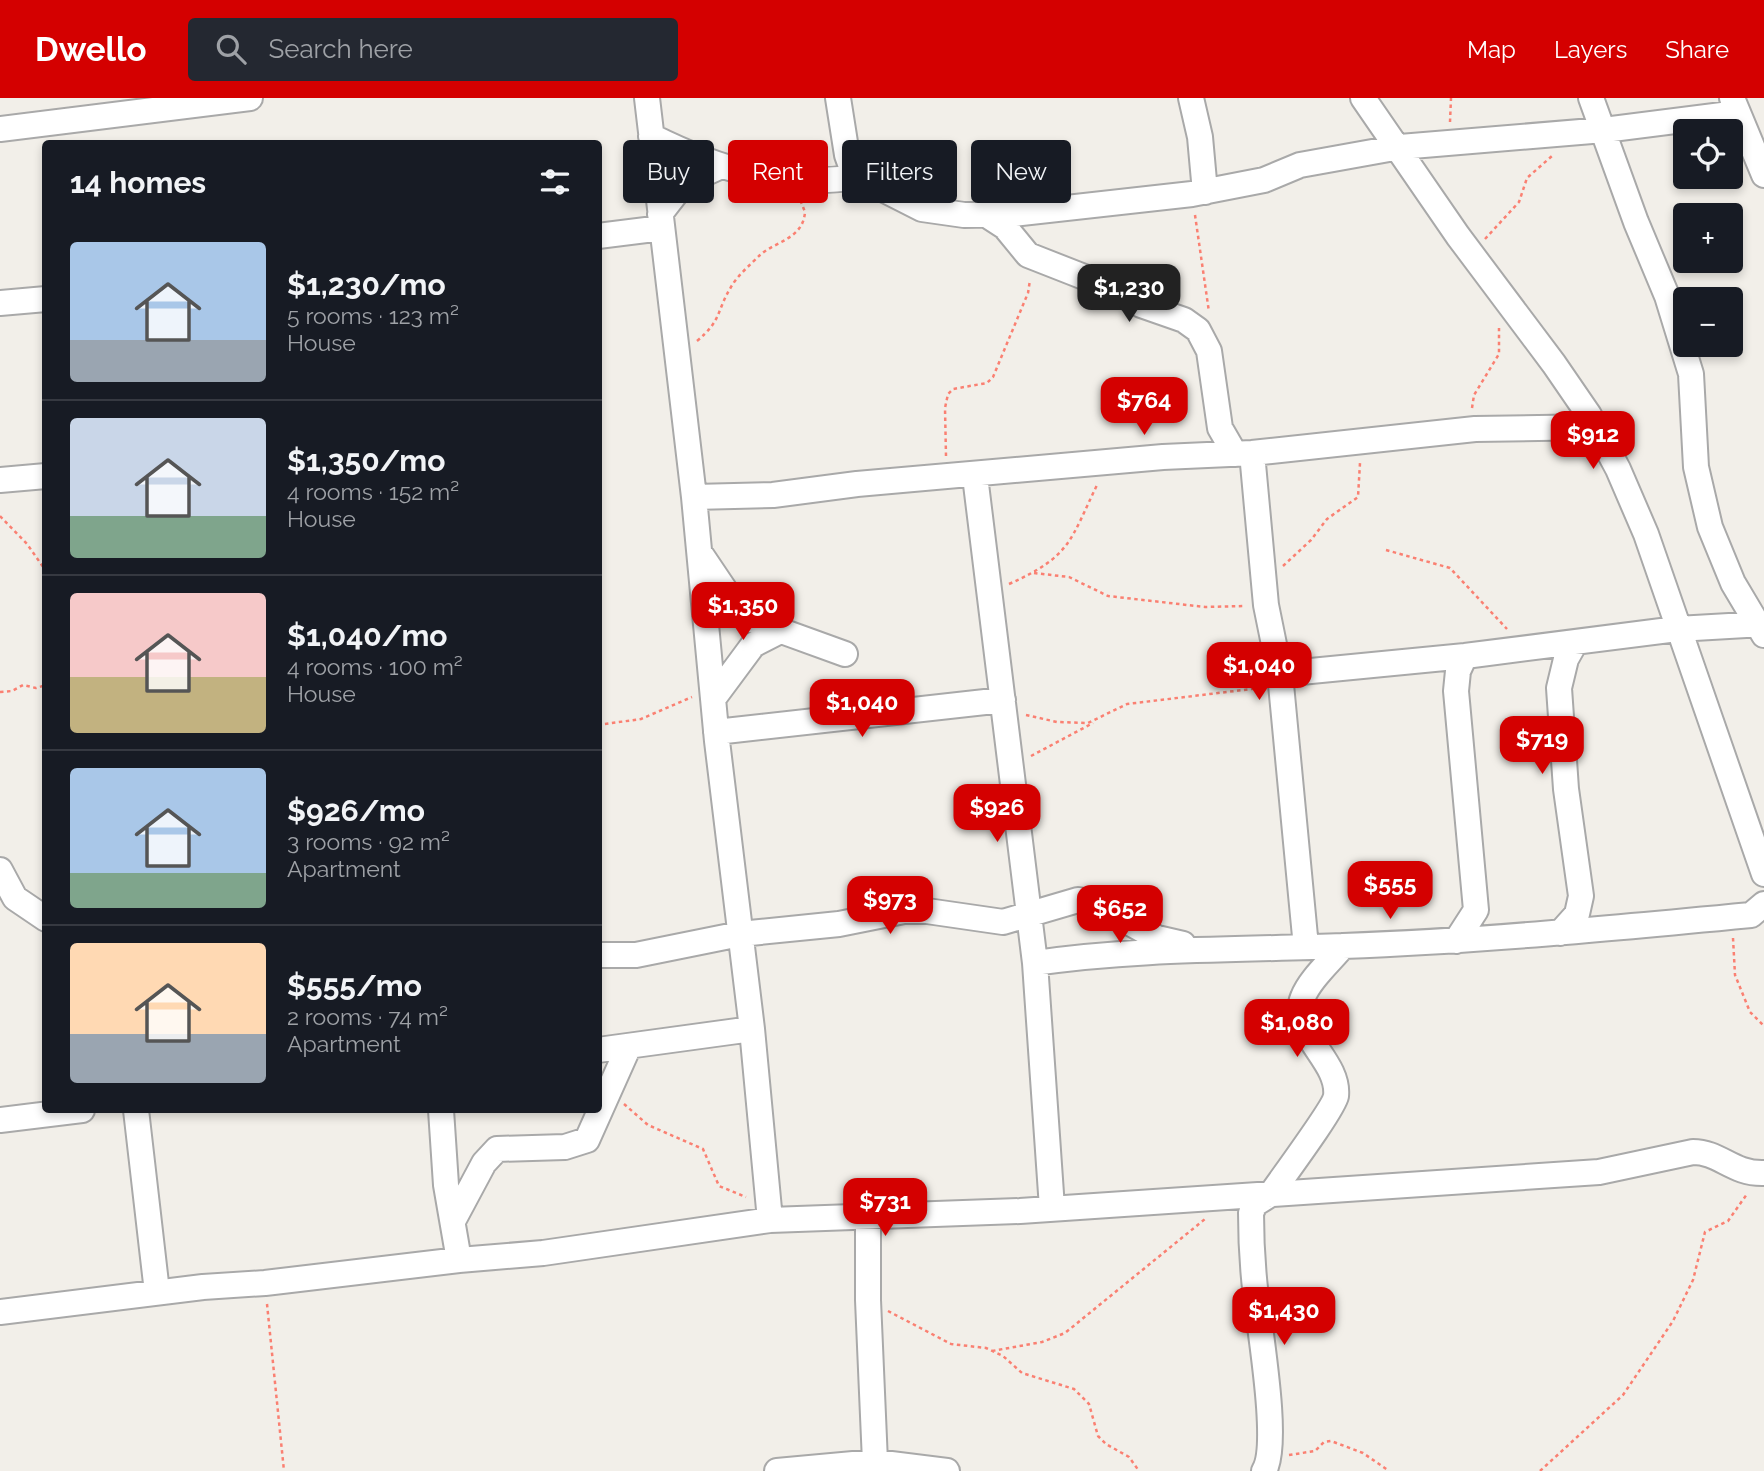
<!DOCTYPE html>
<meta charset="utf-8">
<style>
body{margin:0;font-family:Raleway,sans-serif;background:#242831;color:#f1f3f6;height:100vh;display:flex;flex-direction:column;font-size:26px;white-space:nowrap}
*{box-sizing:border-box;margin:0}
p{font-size:23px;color:#9ea1a6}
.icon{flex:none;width:38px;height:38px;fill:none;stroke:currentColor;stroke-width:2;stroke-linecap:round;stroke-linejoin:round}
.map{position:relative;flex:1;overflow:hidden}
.panel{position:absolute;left:42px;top:42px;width:560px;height:973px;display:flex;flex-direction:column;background:#171b24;border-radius:7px;box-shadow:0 4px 10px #0003}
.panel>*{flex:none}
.hud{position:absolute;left:623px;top:42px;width:665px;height:63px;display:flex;gap:14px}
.controls{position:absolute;left:1673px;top:21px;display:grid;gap:14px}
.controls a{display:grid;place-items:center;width:70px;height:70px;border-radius:7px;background:#171b24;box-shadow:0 4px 10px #0003;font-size:35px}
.price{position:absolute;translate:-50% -60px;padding:0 16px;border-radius:14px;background:#d40000;color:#fff;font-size:23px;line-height:46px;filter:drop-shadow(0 2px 4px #0008)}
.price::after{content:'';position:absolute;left:50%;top:42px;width:21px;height:16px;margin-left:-10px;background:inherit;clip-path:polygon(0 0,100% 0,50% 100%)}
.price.active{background:#222;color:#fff}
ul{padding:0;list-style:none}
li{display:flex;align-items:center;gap:21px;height:175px;padding:0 28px}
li+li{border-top:2px solid #363941}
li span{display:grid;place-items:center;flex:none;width:196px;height:140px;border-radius:7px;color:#555}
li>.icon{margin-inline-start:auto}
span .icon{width:84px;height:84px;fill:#fffc;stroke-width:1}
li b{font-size:30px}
h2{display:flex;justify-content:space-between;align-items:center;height:84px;padding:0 28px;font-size:30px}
.tag{padding:0 24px;border-radius:7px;background:#171b24;box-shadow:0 4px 10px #0003;font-size:24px;line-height:63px}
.tag.active{background:#d40000;color:#fff}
header{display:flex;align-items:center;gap:42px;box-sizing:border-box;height:98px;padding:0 35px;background:#d40000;color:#fff}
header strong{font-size:33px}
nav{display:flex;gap:38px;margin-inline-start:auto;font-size:24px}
.search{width:490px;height:63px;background:#242831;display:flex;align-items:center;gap:18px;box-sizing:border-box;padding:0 24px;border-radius:7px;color:#9ea1a6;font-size:26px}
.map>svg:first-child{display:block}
</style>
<header>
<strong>Dwello</strong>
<div class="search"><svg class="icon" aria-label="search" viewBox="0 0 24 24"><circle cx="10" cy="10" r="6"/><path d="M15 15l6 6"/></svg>Search here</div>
<nav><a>Map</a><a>Layers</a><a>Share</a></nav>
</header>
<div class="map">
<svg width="1764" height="1373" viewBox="0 0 1764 1373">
<rect width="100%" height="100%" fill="#f2efe9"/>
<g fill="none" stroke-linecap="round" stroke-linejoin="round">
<g stroke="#a9a9a9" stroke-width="28">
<path id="minor" d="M647 0 694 399 717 643 752 931 770 1122
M838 0 847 57 852 71 861 80 922 111 964 117 1013 116 1192 96 1264 82 1300 67 1400 49 1604 32 1738 15
M1191 0 1200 39 1205 94
M1363 0 1458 138 1554 266 1589 317 1618 371 1646 436 1764 776
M1591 0 1636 124 1667 198 1691 276 1696 369 1710 429 1733 485 1764 537
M1732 0 1764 77
M0 31 250 0
M651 38C721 73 780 90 859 79
M660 116 684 85 719 69
M985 116 1005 129 1028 157 1102 186 1141 207 1184 222 1198 232 1209 253 1220 330 1235 356
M598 138 662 130
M0 205 46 201
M1252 355 1266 507 1280 576 1306 849
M975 378 1035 865 1052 1110
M0 382 46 378
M694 399 773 397 857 386 1163 359 1252 355 1475 331 1596 329
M702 458 735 507 751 522 845 556
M1280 576 1465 558 1677 531 1764 526
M713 601 753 547 780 533
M716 634 1003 602
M0 772 15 800 46 821
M1560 835 1577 816 1581 798 1566 691 1559 590 1566 561 1575 545
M1456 843 1476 812 1456 593 1458 573 1465 558
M598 857H636L740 836 839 826 904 813H927L1003 824 1078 802 1092 804 1157 840 1183 846
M1035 865C1137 850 1240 852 1343 848 1479 843 1615 830 1751 817L1764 806
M598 952 752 931
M136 1012 157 1194
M441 1012 446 1087 459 1162
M0 1022 82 1012
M868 1118V1202L875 1364
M453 1123 484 1065 497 1051 565 1049 587 1042 629 948
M0 1214 203 1189 265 1185 459 1162 543 1155 770 1122 1020 1113 1599 1074 1693 1054C1720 1054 1732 1076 1764 1075
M777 1373 875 1364 947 1373
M1264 1373C1281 1345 1257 1219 1254 1180 1252 1159 1251 1137 1251 1115L1255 1106 1271 1096C1282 1080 1334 1010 1336 998 1340 962 1288 935 1303 899 1310 881 1330 864 1343 848"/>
</g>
<path stroke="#fa8072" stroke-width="2.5" stroke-dasharray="3.5 3.5" stroke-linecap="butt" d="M1450 24 1451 0
M1195 117 1209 214
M1485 141 1519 104 1527 80 1552 58
M697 243C722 222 716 214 731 189 737 178 751 166 760 157 776 143 803 141 805 114L801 104
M1472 310 1474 297 1499 256V230
M946 358 945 310 948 296 953 291 987 285 993 279 1028 195 1030 182
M0 418 27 446 46 473
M1386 452 1450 470 1507 531
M1283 468 1311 442 1327 421 1358 399 1360 365
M1034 475 1069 479 1108 498 1205 509 1245 508
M1009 486C1072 458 1070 442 1098 385
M0 594 12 593 23 587 36 590 46 587
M1026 617 1057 624 1088 625 1127 606 1260 590
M598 627 641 621 692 599
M1031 658 1093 625
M1733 840 1735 877 1750 914 1764 928
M624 1006 648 1027 703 1051 719 1088 746 1099
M267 1206 284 1373
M888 1213 951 1246 986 1250 1003 1258 1022 1275 1074 1291 1089 1306 1098 1338 1106 1346 1129 1359 1139 1373
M992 1253 1042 1244 1065 1235 1205 1121
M1289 1357 1315 1353 1324 1344 1331 1343 1363 1355 1389 1373
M1540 1373 1623 1297 1673 1223 1693 1182 1705 1134 1728 1123 1747 1096"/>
<use href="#minor" stroke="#fff" stroke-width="24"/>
</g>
</svg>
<div class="controls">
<a><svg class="icon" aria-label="locate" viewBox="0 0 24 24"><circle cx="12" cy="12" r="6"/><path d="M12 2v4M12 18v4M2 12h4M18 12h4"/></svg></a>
<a>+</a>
<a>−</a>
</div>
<b class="price active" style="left:1129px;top:226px">$1,230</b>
<b class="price" style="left:1144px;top:339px">$764</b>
<b class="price" style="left:1593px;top:373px">$912</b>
<b class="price" style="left:743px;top:544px">$1,350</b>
<b class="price" style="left:1259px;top:604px">$1,040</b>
<b class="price" style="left:862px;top:641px">$1,040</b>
<b class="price" style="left:1542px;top:678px">$719</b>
<b class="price" style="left:997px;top:746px">$926</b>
<b class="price" style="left:1390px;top:823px">$555</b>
<b class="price" style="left:890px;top:838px">$973</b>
<b class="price" style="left:1120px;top:847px">$652</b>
<b class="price" style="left:1297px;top:961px">$1,080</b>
<b class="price" style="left:885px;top:1140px">$731</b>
<b class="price" style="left:1284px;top:1249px">$1,430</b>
<div class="hud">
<a class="tag">Buy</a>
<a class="tag active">Rent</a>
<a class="tag">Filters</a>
<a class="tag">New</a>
</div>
<section class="panel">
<h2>14 homes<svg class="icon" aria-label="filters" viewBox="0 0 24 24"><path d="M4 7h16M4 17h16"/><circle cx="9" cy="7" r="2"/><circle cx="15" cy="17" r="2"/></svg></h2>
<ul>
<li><span style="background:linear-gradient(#a9c7e8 70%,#9aa5b1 0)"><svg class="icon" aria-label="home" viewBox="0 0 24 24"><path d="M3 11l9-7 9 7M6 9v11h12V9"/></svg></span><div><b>$1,230/mo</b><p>5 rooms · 123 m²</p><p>House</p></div></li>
<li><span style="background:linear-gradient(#c9d6e8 70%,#7fa58c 0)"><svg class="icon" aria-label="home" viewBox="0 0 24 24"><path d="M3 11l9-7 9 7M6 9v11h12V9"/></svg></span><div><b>$1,350/mo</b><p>4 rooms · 152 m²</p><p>House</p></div></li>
<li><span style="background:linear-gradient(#f6c9c9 60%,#c2b280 0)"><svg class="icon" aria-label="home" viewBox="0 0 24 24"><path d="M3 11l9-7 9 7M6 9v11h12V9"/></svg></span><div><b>$1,040/mo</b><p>4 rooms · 100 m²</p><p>House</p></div></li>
<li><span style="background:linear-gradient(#a9c7e8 75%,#7fa58c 0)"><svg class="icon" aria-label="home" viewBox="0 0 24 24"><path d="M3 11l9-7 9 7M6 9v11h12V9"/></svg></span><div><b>$926/mo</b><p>3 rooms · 92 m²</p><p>Apartment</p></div></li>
<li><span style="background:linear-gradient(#ffd9b3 65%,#9aa5b1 0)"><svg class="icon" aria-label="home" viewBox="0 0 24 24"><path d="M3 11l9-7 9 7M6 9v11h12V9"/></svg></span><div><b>$555/mo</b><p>2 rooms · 74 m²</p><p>Apartment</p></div></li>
</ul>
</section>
</div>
